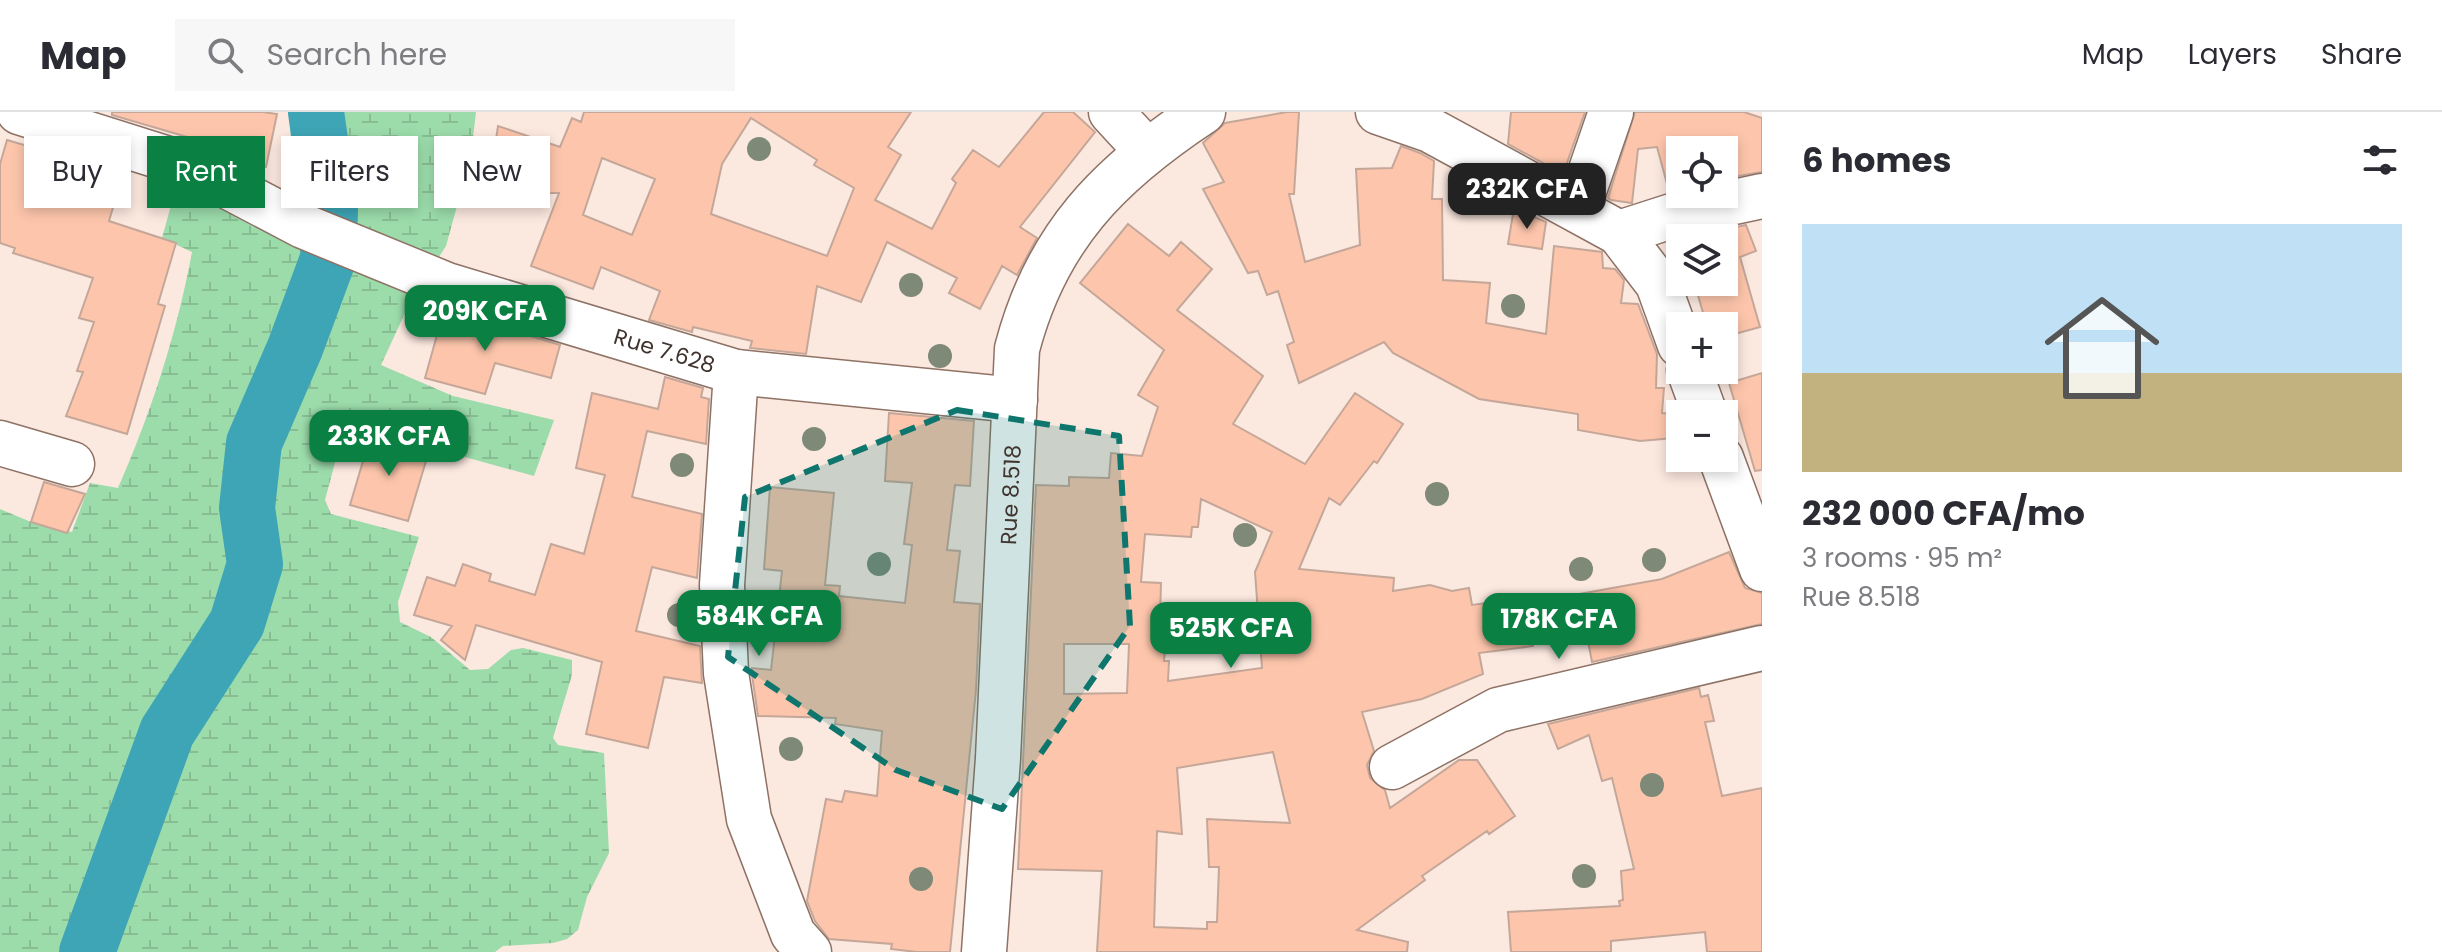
<!DOCTYPE html>
<meta charset="utf-8">
<style>
body{margin:0;font-family:Poppins,sans-serif;background:#f7f7f7;color:#2b2b33;height:100vh;display:flex;flex-direction:column;font-size:30px;white-space:nowrap}
*{box-sizing:border-box;margin:0}
p{font-size:26px;color:#7c7c81}
.icon{flex:none;width:44px;height:44px;fill:none;stroke:currentColor;stroke-width:2;stroke-linecap:round;stroke-linejoin:round}
.map{position:relative;flex:1;overflow:hidden}
.side{display:flex;flex-direction:column;background:#fff;width:680px}
.side>*{flex:none}
.top-card{position:absolute;left:24px;top:24px;width:760px;height:72px;display:flex;gap:16px}
.buttons{position:absolute;left:1666px;top:24px;display:grid;gap:16px}
.buttons a{display:grid;place-items:center;width:72px;height:72px;border-radius:0px;background:#fff;box-shadow:0 4px 12px #0003;font-size:40px}
.price{position:absolute;translate:-50% -68px;padding:0 18px;border-radius:16px;background:#0b8043;color:#fff;font-size:26px;line-height:52px;filter:drop-shadow(0 2px 4px #0008)}
.price::after{content:'';position:absolute;left:50%;top:48px;width:24px;height:18px;margin-left:-12px;background:inherit;clip-path:polygon(0 0,100% 0,50% 100%)}
.price.current{background:#222;color:#fff}
ul{padding:0;list-style:none}
li{display:grid;align-content:center;gap:16px;height:424px;padding:0 40px}
li+li{border-top:2px solid #e1e1e2}
li span{display:grid;place-items:center;height:248px;border-radius:0px;color:#555}
li>.icon{margin-inline-start:auto}
span .icon{width:144px;height:144px;fill:#fffc;stroke-width:1}
li b{font-size:34px}
h2{display:flex;justify-content:space-between;align-items:center;height:96px;padding:0 40px;font-size:34px}
.pill{padding:0 28px;border-radius:0px;background:#fff;box-shadow:0 4px 12px #0003;font-size:28px;line-height:72px}
.pill.current{background:#0b8043;color:#fff}
header{display:flex;align-items:center;gap:48px;box-sizing:border-box;height:112px;padding:0 40px;background:#fff;border-bottom:2px solid #e1e1e2}
header strong{font-size:38px}
nav{display:flex;gap:44px;margin-inline-start:auto;font-size:28px}
.search{width:560px;height:72px;background:#f7f7f7;display:flex;align-items:center;gap:20px;box-sizing:border-box;padding:0 28px;border-radius:0px;color:#7c7c81;font-size:30px}
main{display:flex;flex:1;min-height:0}
.map>svg:first-child{display:block}
</style>
<header>
<strong>Map</strong>
<div class="search"><svg class="icon" aria-label="search" viewBox="0 0 24 24"><circle cx="10" cy="10" r="6"/><path d="M15 15l6 6"/></svg>Search here</div>
<nav><a>Map</a><a>Layers</a><a>Share</a></nav>
</header>
<main>
<div class="map">
<svg width="1762" height="840" viewBox="0 0 1762 840">
<defs>
<pattern id="wetland-marsh" width="20" height="14" patternUnits="userSpaceOnUse" patternTransform="scale(2)"><rect width="20" height="14" fill="#9cdcab"/><path d="M1 5h8M5 5V1M11 12h8M15 12V8" fill="none" stroke="#88bd93"/></pattern>
</defs>
<rect width="100%" height="100%" fill="#fbe8df"/>
<path fill="url(#wetland-marsh)" d="M291 0H476L471 43 446 134 411 188 381 253 453 284 554 308 534 364 349 313 344 317 325 388 331 402 419 425 398 490 400 510 431 525 470 558 488 557 511 538 523 536 572 548V563L553 626 558 633 604 641 609 741 587 785 578 818 567 827 553 831 503 834 495 840H0V397L31 410 72 420 90 371 118 376C151 301 177 221 192 140L162 126 181 57 268 109 290 68Z"/>
<g fill="none" stroke-linecap="round" stroke-linejoin="round">
<path stroke="#3ea5b6" stroke-width="56" d="M87 840 167 620 237 511 255 452 247 396 254 331 295 236 328 147 330 99 316 0"/>
</g>
<path fill="#fdc6ac" stroke="#c5a799" stroke-width="2" fill-rule="evenodd" d="M112 0H263L277 2 266 55 237 51 217 41 218 34 112 3Z
M584 0H911L888 35 901 43 875 88 932 117 956 71 952 67 973 38 999 55 1044 0H1073L1095 20 1020 115 1037 126 1017 163 1002 154 980 197 949 181 957 166 887 130 861 190 817 174 806 242 750 236 752 229 693 215 692 220 649 208 660 179 601 155 593 177 531 154 559 81H540L546 63 493 47 498 14 560 35 572 6 581 10ZM751 6 817 48 814 53 854 76 827 144 711 102 722 52ZM602 46 655 67 632 123 583 103Z
M1287 0H1299L1294 82H1289L1305 150 1360 133 1356 57 1392 56 1401 34 1420 41 1434 49 1432 87H1442L1443 168 1490 171 1486 211 1546 222 1554 134 1602 140 1603 156 1615 157 1624 168 1621 191 1638 192 1657 242 1656 276H1664L1662 301 1675 302 1674 326 1640 329 1578 318V302L1479 287 1393 241 1384 230 1299 271 1287 233 1294 230 1278 179 1267 183 1258 159 1248 161 1203 77 1224 70 1203 31 1225 11Z
M1511 0H1585L1563 62 1508 32Z
M1635 0H1744L1762 6V60L1738 64 1724 59V38H1680V50L1669 79 1657 35 1638 37 1632 91 1611 88 1608 86Z
M7 28 123 62 109 109 176 131 158 192 165 194 127 322 66 304 83 260 77 259 94 210 79 206 93 166 13 141 15 136 0 131V52Z
M1514 96 1546 110 1542 137 1508 132Z
M1128 112 1169 144 1181 130 1212 157 1177 198 1263 264 1233 312 1305 352 1355 281 1403 312 1377 351 1374 349 1340 393 1329 386 1299 457 1394 466 1393 479 1430 473 1452 479 1469 476 1472 493 1527 486 1533 534 1479 541 1483 562 1422 587 1362 600 1374 639 1367 653 1370 666 1385 678 1390 696 1459 648H1477L1515 704 1489 722 1487 719 1422 764 1425 768 1357 818 1408 830 1407 840H1097L1102 759 1018 757 1036 373 1069 374V365L1109 366 1111 341 1142 344 1158 295 1138 283 1164 238 1080 171ZM1201 387 1272 420 1255 460 1262 556 1168 569 1169 549H1164L1165 539 1159 538 1161 471 1141 470 1145 422 1191 425 1192 415H1198ZM1064 532H1129L1127 581 1064 582ZM1273 640 1290 711 1207 707 1209 755H1219L1217 810H1207V817L1154 815 1157 719 1182 722 1177 656Z
M1746 113 1756 139 1740 145 1760 215 1724 225V214H1707L1694 170H1724V126H1685Z
M444 198 560 233 551 266 495 251 485 282 425 266Z
M1762 261V358L1755 359 1729 271Z
M665 265 703 276 701 285 709 287 706 332 647 319 632 385 702 402 697 466 652 455 636 519 700 534 702 571 664 565 648 636 586 622 602 550 476 513 465 548 441 528 452 514 414 503 427 465 455 474 463 452 491 462 489 469 535 483 551 432 584 442 605 363 576 356 592 281 658 297Z
M889 301 974 309 970 374 955 373 947 438 960 439 954 490 980 492 976 578 950 840H917L891 837 892 832 829 827 815 809 807 789 826 687 842 690 845 679 877 684 882 619 835 612 836 606 758 604 752 563V556L771 558 782 459 764 457 770 375 834 381 825 473 840 474 839 484 905 491 912 433 904 432 912 371 885 369Z
M371 322 429 339 408 409 350 393Z
M44 370 85 382 67 421 31 410Z
M1729 440 1745 476 1762 481V512L1592 550 1579 482 1662 467Z
M1699 576 1701 585 1708 583 1714 609 1705 610 1722 684 1762 676V840H1707L1705 820 1611 829V840H1511L1508 800 1620 794 1619 789 1623 788 1621 759 1634 757 1612 666 1602 669 1589 623 1558 637 1548 612Z"/>
<g fill="none" stroke-linecap="round" stroke-linejoin="round">
<g stroke="#8e7265" stroke-width="47">
<g id="minor">
<path id="s1" d="M19 0 187 53 303 114 447 173 736 260 1015 288"/>
<path d="M1111 0 1146 38"/>
<path d="M1378 0 1430 18 1619 121 1678 102 1762 84"/>
<path d="M1578 96 1611 0"/>
<path d="M1619 121 1658 172 1680 233"/>
<path d="M1689 258 1705 302"/>
<path d="M736 260 722 473 726 561 749 707 793 822 809 840"/>
<path d="M0 331 72 352"/>
<path d="M1721 346 1762 457"/>
<path d="M1392 655 1498 598 1762 536"/>
<path id="s2" d="M984 840 998 646 1017 237C1046 125 1109 62 1203 0"/>
</g>
</g>
<use href="#minor" stroke="#fff" stroke-width="44"/>
</g>
<g fill="#7e8977">
<circle cx="759" cy="37" r="12"/>
<circle cx="911" cy="173" r="12"/>
<circle cx="1513" cy="194" r="12"/>
<circle cx="940" cy="244" r="12"/>
<circle cx="814" cy="327" r="12"/>
<circle cx="682" cy="353" r="12"/>
<circle cx="1437" cy="382" r="12"/>
<circle cx="1245" cy="423" r="12"/>
<circle cx="1654" cy="448" r="12"/>
<circle cx="879" cy="452" r="12"/>
<circle cx="1581" cy="457" r="12"/>
<circle cx="679" cy="503" r="12"/>
<circle cx="791" cy="637" r="12"/>
<circle cx="1652" cy="673" r="12"/>
<circle cx="1584" cy="764" r="12"/>
<circle cx="921" cy="767" r="12"/>
</g>
<path fill="#0f766e" fill-opacity="0.2" stroke="#0f766e" stroke-width="6" stroke-dasharray="16 10" stroke-linejoin="round" d="M957 298 1119 324 1130 514 1002 697 896 658 728 545 745 385Z"/>
<g text-anchor="middle" dominant-baseline="central" stroke-width="6" stroke-linejoin="round" paint-order="stroke">
<g font-size="22" fill="#41342f" stroke="#fbe8df">
<text stroke="none"><textPath href="#s1" startOffset="690">Rue 7.628</textPath></text>
<text stroke="none"><textPath href="#s2" startOffset="458">Rue 8.518</textPath></text>
</g>
</g>
</svg>
<div class="buttons">
<a><svg class="icon" aria-label="locate" viewBox="0 0 24 24"><circle cx="12" cy="12" r="6"/><path d="M12 2v4M12 18v4M2 12h4M18 12h4"/></svg></a>
<a><svg class="icon" aria-label="layers" viewBox="0 0 24 24"><path d="M12 4l9 5-9 5-9-5zM3 14l9 5 9-5"/></svg></a>
<a>+</a>
<a>−</a>
</div>
<b class="price current" style="left:1527px;top:119px">232K CFA</b>
<b class="price" style="left:485px;top:241px">209K CFA</b>
<b class="price" style="left:389px;top:366px">233K CFA</b>
<b class="price" style="left:759px;top:546px">584K CFA</b>
<b class="price" style="left:1559px;top:549px">178K CFA</b>
<b class="price" style="left:1231px;top:558px">525K CFA</b>
<div class="top-card">
<a class="pill">Buy</a>
<a class="pill current">Rent</a>
<a class="pill">Filters</a>
<a class="pill">New</a>
</div>
</div>
<section class="side">
<h2>6 homes<svg class="icon" aria-label="filters" viewBox="0 0 24 24"><path d="M4 7h16M4 17h16"/><circle cx="9" cy="7" r="2"/><circle cx="15" cy="17" r="2"/></svg></h2>
<ul>
<li><span style="background:linear-gradient(#bfe0f5 60%,#c2b280 0)"><svg class="icon" aria-label="home" viewBox="0 0 24 24"><path d="M3 11l9-7 9 7M6 9v11h12V9"/></svg></span><div><b>232 000 CFA/mo</b><p>3 rooms · 95 m²</p><p>Rue 8.518</p></div></li>
</ul>
</section>
</main>
